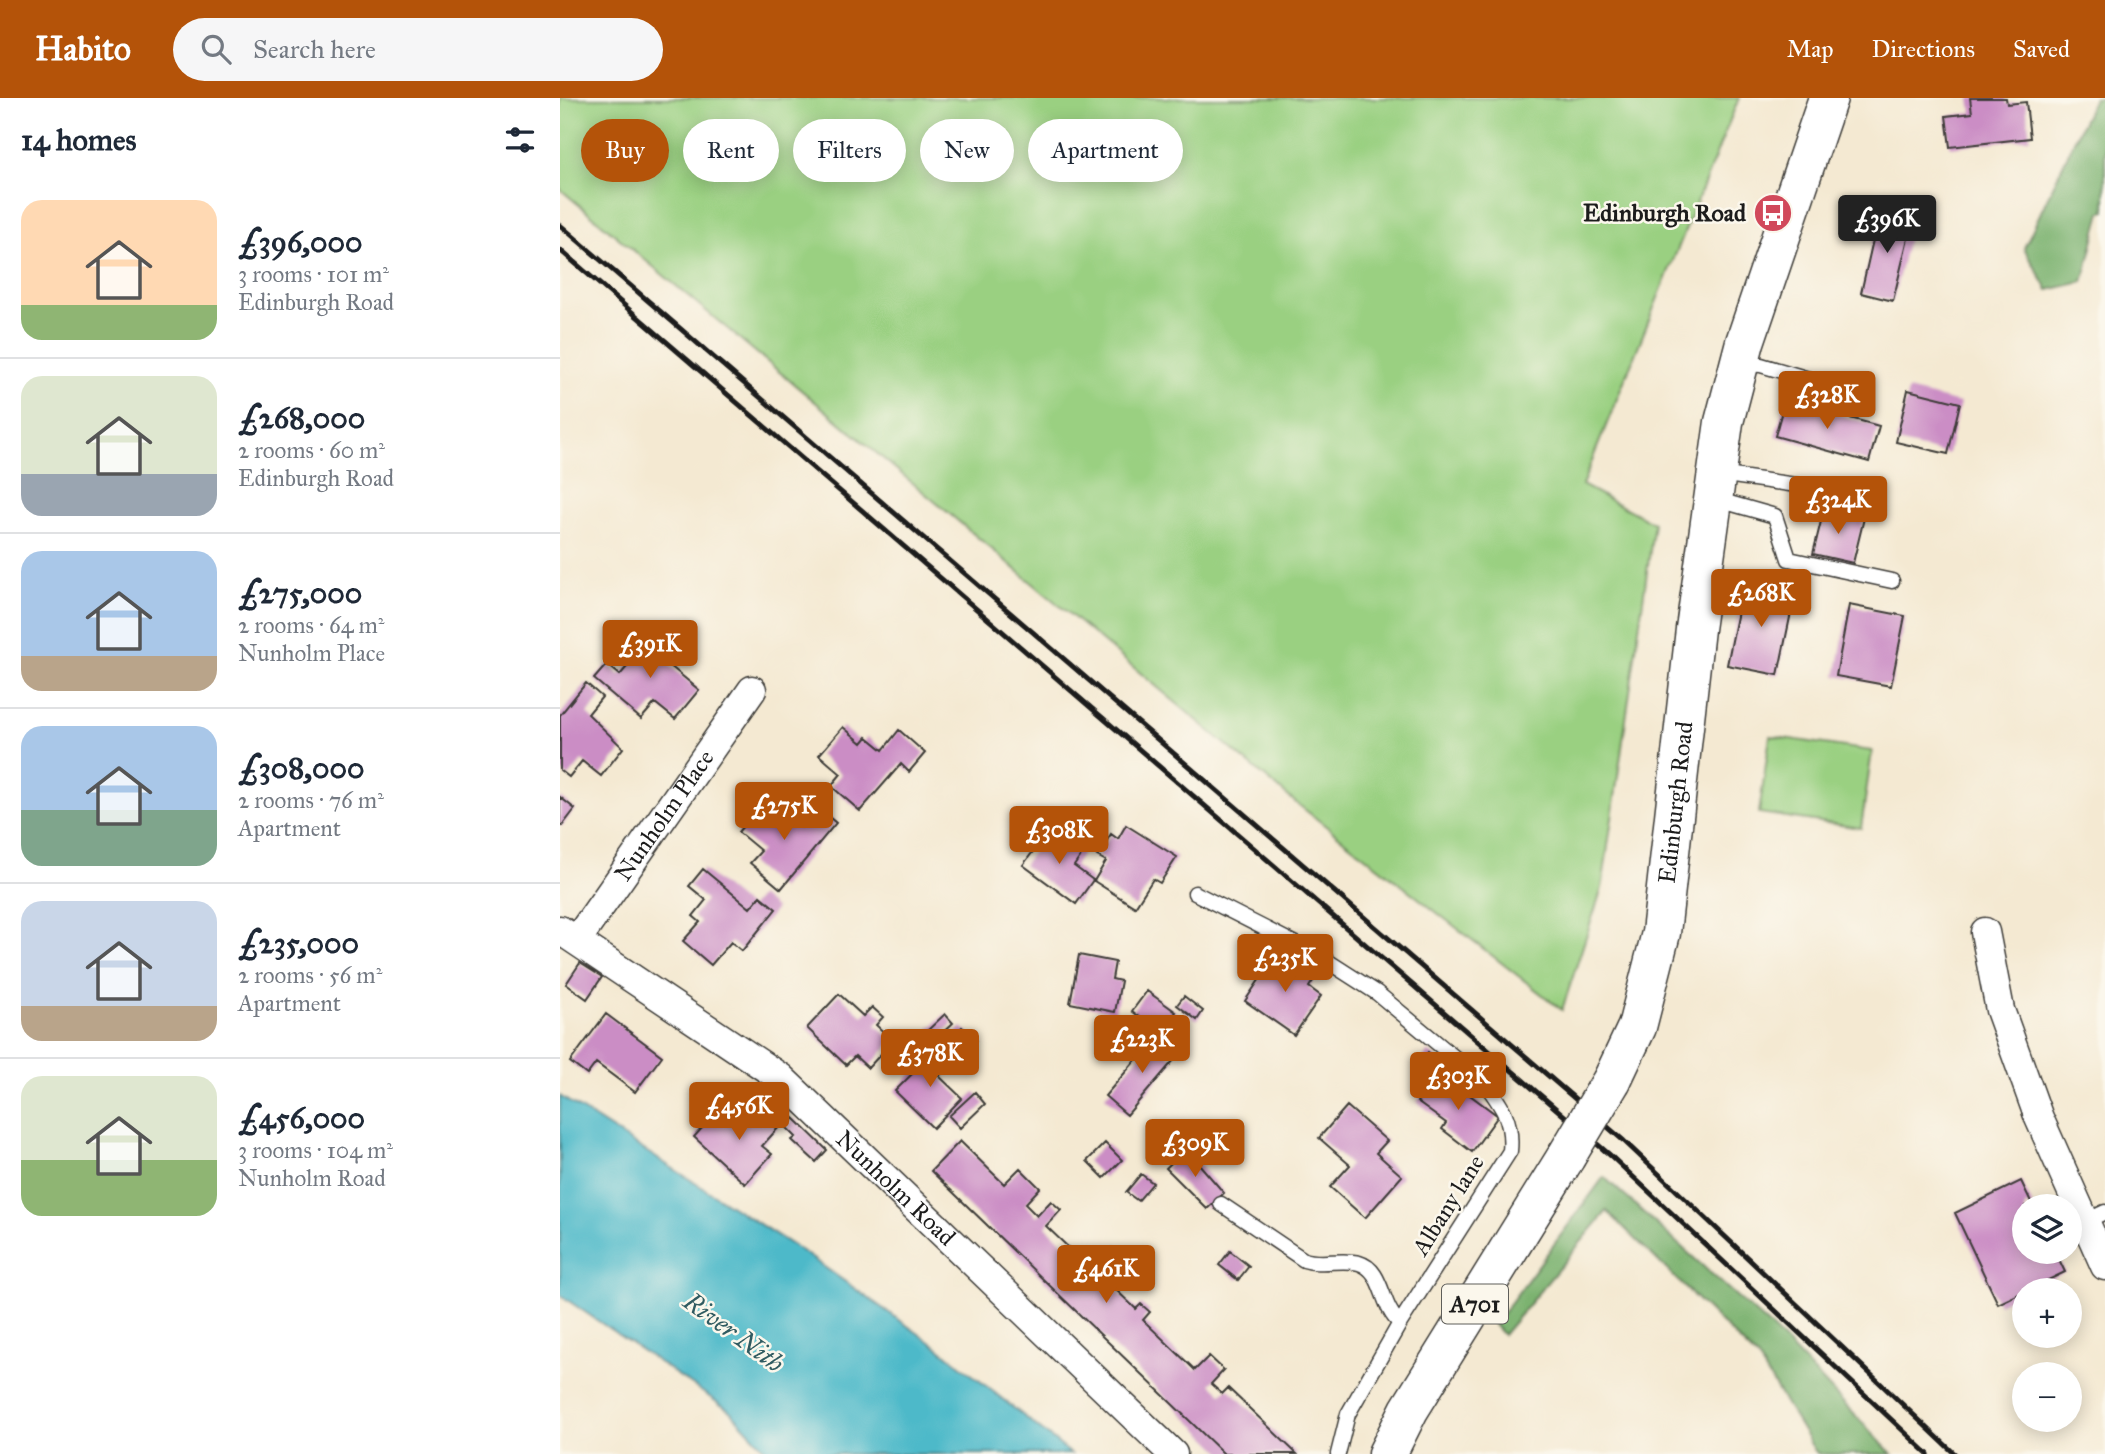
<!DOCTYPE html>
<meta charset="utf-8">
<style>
body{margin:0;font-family:"IM FELL Great Primer",serif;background:#f6f6f7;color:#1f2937;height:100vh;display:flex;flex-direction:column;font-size:26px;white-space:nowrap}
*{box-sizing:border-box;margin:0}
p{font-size:23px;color:#747a83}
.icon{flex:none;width:38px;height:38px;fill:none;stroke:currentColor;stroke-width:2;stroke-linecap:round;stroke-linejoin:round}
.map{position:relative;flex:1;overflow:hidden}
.panel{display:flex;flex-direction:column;background:#fff;width:560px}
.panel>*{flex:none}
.banner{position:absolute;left:21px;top:21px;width:665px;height:63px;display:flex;gap:14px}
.buttons{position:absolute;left:1452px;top:1096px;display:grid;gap:14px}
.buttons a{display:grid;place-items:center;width:70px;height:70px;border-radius:50%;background:#fff;box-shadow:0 4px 18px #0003;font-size:35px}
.price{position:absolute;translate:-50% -60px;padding:0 16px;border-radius:7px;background:#b45309;color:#fff;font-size:23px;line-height:46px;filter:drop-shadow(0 2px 4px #0008)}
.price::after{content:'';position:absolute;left:50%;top:42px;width:21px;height:16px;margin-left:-10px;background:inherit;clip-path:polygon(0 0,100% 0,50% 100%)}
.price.active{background:#222;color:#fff}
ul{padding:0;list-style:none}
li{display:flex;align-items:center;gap:21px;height:175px;padding:0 21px}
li+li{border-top:2px solid #e0e1e3}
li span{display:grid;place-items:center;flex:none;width:196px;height:140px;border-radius:21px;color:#555}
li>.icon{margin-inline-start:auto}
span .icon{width:84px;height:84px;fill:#fffc;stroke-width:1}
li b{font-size:30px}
h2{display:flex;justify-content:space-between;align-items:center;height:84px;padding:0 21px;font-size:30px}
.pill{padding:0 24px;border-radius:32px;background:#fff;box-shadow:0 4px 18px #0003;font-size:24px;line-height:63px}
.pill.active{background:#b45309;color:#fff}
header{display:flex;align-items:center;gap:42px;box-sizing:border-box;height:98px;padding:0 35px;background:#b45309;color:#fff}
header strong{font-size:33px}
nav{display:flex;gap:38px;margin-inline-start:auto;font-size:24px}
.search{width:490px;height:63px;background:#f6f6f7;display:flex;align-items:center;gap:18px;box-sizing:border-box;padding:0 24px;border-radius:38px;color:#747a83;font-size:26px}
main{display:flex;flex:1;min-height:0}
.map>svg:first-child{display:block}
</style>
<header>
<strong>Habito</strong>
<div class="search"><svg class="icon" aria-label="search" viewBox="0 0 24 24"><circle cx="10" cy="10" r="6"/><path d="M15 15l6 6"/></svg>Search here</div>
<nav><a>Map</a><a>Directions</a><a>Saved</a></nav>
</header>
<main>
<section class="panel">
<h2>14 homes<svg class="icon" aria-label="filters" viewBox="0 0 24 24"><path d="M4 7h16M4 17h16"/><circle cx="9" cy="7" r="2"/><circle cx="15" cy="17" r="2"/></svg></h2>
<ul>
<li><span style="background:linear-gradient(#ffd9b3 75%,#8fb573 0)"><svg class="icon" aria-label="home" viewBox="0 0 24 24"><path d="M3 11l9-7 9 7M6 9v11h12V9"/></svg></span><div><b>£396,000</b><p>3 rooms · 101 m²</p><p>Edinburgh Road</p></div></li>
<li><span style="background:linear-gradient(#dfe7d0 70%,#9aa5b1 0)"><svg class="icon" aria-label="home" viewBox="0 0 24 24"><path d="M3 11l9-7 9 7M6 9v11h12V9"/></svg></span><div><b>£268,000</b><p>2 rooms · 60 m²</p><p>Edinburgh Road</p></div></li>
<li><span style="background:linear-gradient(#a9c7e8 75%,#b9a48a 0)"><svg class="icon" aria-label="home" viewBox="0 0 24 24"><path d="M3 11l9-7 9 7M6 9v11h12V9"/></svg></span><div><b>£275,000</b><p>2 rooms · 64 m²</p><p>Nunholm Place</p></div></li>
<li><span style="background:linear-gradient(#a9c7e8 60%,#7fa58c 0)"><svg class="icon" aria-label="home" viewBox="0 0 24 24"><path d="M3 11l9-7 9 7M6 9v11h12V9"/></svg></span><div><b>£308,000</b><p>2 rooms · 76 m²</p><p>Apartment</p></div></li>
<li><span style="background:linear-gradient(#c9d6e8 75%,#b9a48a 0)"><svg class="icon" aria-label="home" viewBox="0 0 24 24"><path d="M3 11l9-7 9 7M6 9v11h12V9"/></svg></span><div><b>£235,000</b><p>2 rooms · 56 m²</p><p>Apartment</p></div></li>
<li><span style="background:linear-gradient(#dfe7d0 60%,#8fb573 0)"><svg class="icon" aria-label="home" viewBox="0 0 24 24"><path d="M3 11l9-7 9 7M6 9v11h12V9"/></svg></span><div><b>£456,000</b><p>3 rooms · 104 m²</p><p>Nunholm Road</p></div></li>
</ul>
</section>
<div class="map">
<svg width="1545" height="1356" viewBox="0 0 1545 1356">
<rect width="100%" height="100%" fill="#fbf7ec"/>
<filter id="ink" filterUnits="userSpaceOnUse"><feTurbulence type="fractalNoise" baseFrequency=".0143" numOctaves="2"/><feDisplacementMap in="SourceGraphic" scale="14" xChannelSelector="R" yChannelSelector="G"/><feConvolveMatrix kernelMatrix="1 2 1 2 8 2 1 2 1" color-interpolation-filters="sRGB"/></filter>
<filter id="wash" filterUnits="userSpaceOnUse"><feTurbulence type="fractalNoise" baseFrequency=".00686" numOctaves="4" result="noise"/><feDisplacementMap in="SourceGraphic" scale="28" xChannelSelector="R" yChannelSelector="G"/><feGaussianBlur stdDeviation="1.57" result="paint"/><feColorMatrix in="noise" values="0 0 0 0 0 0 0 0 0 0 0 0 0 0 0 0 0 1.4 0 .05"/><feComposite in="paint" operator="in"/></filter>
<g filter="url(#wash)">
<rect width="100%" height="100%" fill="#f4e9d2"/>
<path fill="#9ad081" stroke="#5b764e" stroke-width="2" d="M0 0H1179L1022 387 1094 425 1042 790 1002 912 735 704 0 91Z
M1210 638 1312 653 1301 730 1199 715Z"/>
<path fill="#7bb26f" stroke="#4c6746" stroke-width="2" d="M1534 0H1545V113L1541 114 1523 184 1488 192 1464 150Z
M1044 1079 1215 1233 1332 1356H1257L1198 1261 1047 1113 943 1237 934 1227Z"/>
<path fill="#4db9c9" stroke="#346a72" stroke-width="2" d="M0 998 243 1154 379 1250 511 1356H210L170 1313 0 1197Z"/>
<g id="blocks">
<path fill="#cb8dc5" d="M1410 0H1446L1447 6 1466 4 1470 40 1390 49 1386 18 1412 15Z
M1320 111 1353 119 1333 203 1301 195Z
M1348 292 1400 305 1388 356 1336 344Z
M1225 302 1319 328 1309 364 1215 338Z
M1264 411 1304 420 1293 465 1253 456Z
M1184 484 1235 495 1218 577 1167 567Z
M1289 507 1345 518 1331 588 1276 578Z
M102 528 119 543 103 562 139 592 115 621 95 605 81 621 34 581 47 566 60 577Z
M26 585 42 599 28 616 63 650 41 678 22 663 9 679 0 672V617Z
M283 629 302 645 307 639 323 652 339 632 365 655 349 674 341 666 300 713 271 688 281 676 259 657Z
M0 699 15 711 2 728 0 726Z
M202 706 221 722 226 716 241 729 258 710 276 725 221 791 190 765 201 753 178 734Z
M566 727 617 759 600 785 593 781 575 809 534 783 546 763 537 758 551 736 558 741Z
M490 731 523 755 514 768 533 782 516 806 463 767Z
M143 771 190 810 200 798 216 811 182 853 171 844 151 867 123 843 140 824 133 818 146 802 129 788Z
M718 854 755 880 749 889 761 898 734 937 685 903Z
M519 857 555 864 552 881 561 883 555 914 510 905Z
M20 865 42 879 27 901 6 886Z
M587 893 616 914 600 935 572 913Z
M279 896 303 918 312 909 323 919 316 927 333 943 308 970 295 958 286 967 247 930Z
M624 898 643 913 637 922 617 907Z
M46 916 102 958 75 994 36 965 27 977 10 964Z
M385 916 393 925 376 941 368 932Z
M402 929 416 942 399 959 386 946Z
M605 936 615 945 607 955 614 962 567 1017 545 998 592 943 596 947Z
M380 948 395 963 379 978 402 1000 373 1030 335 993Z
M868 954 882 965 870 980 856 970Z
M879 974 938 1018 912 1054 882 1031 886 1025 857 1004Z
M415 994 425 1006 400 1030 389 1018Z
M787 1008 827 1043 816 1055 842 1078 805 1120 770 1089 790 1067 759 1040Z
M198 1010 219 1029 202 1048 212 1056 185 1086 134 1039 159 1011 180 1030Z
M234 1020 267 1052 256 1064 232 1042 236 1039 226 1029Z
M400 1043 444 1086 460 1070 480 1090 465 1106 477 1118 491 1103 501 1112 486 1128 532 1172 552 1150 571 1168 552 1188 576 1211 581 1206 590 1214 583 1222 635 1272 649 1258 664 1272 651 1286 662 1296 668 1290 737 1356H664L371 1073Z
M545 1045 562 1062 544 1080 527 1063Z
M626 1051 664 1095 647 1111 606 1070Z
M581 1076 593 1085 578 1103 566 1094Z
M1461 1083 1473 1108H1465V1153H1495L1505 1174 1438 1206 1395 1115Z
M670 1153 689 1168 678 1182 659 1167Z"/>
</g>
</g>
<g filter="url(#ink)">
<use href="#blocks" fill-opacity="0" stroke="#3c3b37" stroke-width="2"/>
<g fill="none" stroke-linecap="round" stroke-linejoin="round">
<g stroke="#3c3b37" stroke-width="17">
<path id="service" d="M1181 266 1201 267 1252 282
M1159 376 1285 394
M1155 401 1215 418 1229 461 1332 483
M635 795 761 859 817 895 925 985C942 1008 953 1023 950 1053L840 1225
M661 1106 744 1162C762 1168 781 1160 799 1165 824 1172 820 1209 840 1225L788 1316 778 1356
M1524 1124 1545 1114"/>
</g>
<g stroke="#3c3b37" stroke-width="31">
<g id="minor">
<path id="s1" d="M0 832 221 980 613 1356"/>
<path d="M1425 834 1440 912 1479 1020 1545 1168"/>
<path id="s2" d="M17 842 192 592"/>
</g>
</g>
<g stroke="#3c3b37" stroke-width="41">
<g id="primary">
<path id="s3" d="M1052 982 1077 929 1101 835 1135 531 1164 324 1185 244 1268 0"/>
<path d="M827 1356 849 1312 1006 1059"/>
</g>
</g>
<use href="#service" stroke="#fff" stroke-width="14"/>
<use href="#minor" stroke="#fff" stroke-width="28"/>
<use href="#primary" stroke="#fff" stroke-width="38"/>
<path stroke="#1c1c1c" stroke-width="5" d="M0 127 1064 1043 1395 1356
M0 152 1051 1058 1368 1356"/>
<g stroke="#3c3b37" stroke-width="41" stroke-linecap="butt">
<path id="primary-bridge" d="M1006 1059 1052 982"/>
</g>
<use href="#primary-bridge" stroke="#fff" stroke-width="38"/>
</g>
</g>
<defs>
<g id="bus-disc" transform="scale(2.0125)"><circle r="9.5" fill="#d1495b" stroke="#fbf7ec"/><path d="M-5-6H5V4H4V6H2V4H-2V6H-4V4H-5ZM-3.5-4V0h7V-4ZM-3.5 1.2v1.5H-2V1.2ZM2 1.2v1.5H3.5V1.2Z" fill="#fff"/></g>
</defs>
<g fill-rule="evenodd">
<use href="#bus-disc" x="1213" y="115"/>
</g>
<g text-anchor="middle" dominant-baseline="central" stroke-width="5" stroke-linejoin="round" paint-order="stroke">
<rect fill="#fbf7ec" stroke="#5f5e5a" stroke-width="2" x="882" y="1186.5" width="66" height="39" rx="5"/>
<g font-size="23" font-weight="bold" fill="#1c1c1c">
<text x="915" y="1206">A701</text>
</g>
<g font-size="24" font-weight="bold" fill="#1c1c1c" stroke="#fbf7ec" text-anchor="end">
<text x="1186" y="115">Edinburgh Road</text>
</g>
<g font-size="24" fill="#1c1c1c" stroke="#fbf7ec">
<text stroke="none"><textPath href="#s3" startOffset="287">Edinburgh Road</textPath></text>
<text stroke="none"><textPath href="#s2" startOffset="152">Nunholm Place</textPath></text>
<text stroke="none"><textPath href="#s1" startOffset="425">Nunholm Road</textPath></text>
<text transform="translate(888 1107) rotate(-58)">Albany lane</text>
</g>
<g font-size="26" font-style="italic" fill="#305b61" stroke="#fbf7ec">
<text transform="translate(174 1234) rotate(36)">River Nith</text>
</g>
</g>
</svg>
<div class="buttons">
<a><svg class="icon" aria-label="layers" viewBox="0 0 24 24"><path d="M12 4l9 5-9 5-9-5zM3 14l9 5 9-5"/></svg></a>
<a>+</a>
<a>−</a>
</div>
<b class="price active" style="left:1327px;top:157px">£396K</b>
<b class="price" style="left:1267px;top:333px">£328K</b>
<b class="price" style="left:1278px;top:438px">£324K</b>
<b class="price" style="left:1201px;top:531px">£268K</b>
<b class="price" style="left:90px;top:582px">£391K</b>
<b class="price" style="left:224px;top:744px">£275K</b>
<b class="price" style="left:499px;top:768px">£308K</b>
<b class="price" style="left:725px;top:896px">£235K</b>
<b class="price" style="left:582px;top:977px">£223K</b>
<b class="price" style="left:370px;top:991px">£378K</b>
<b class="price" style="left:898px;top:1014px">£303K</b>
<b class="price" style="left:179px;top:1044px">£456K</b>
<b class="price" style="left:635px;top:1081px">£309K</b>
<b class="price" style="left:546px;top:1207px">£461K</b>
<div class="banner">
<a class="pill active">Buy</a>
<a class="pill">Rent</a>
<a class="pill">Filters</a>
<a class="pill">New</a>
<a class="pill">Apartment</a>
</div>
</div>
</main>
